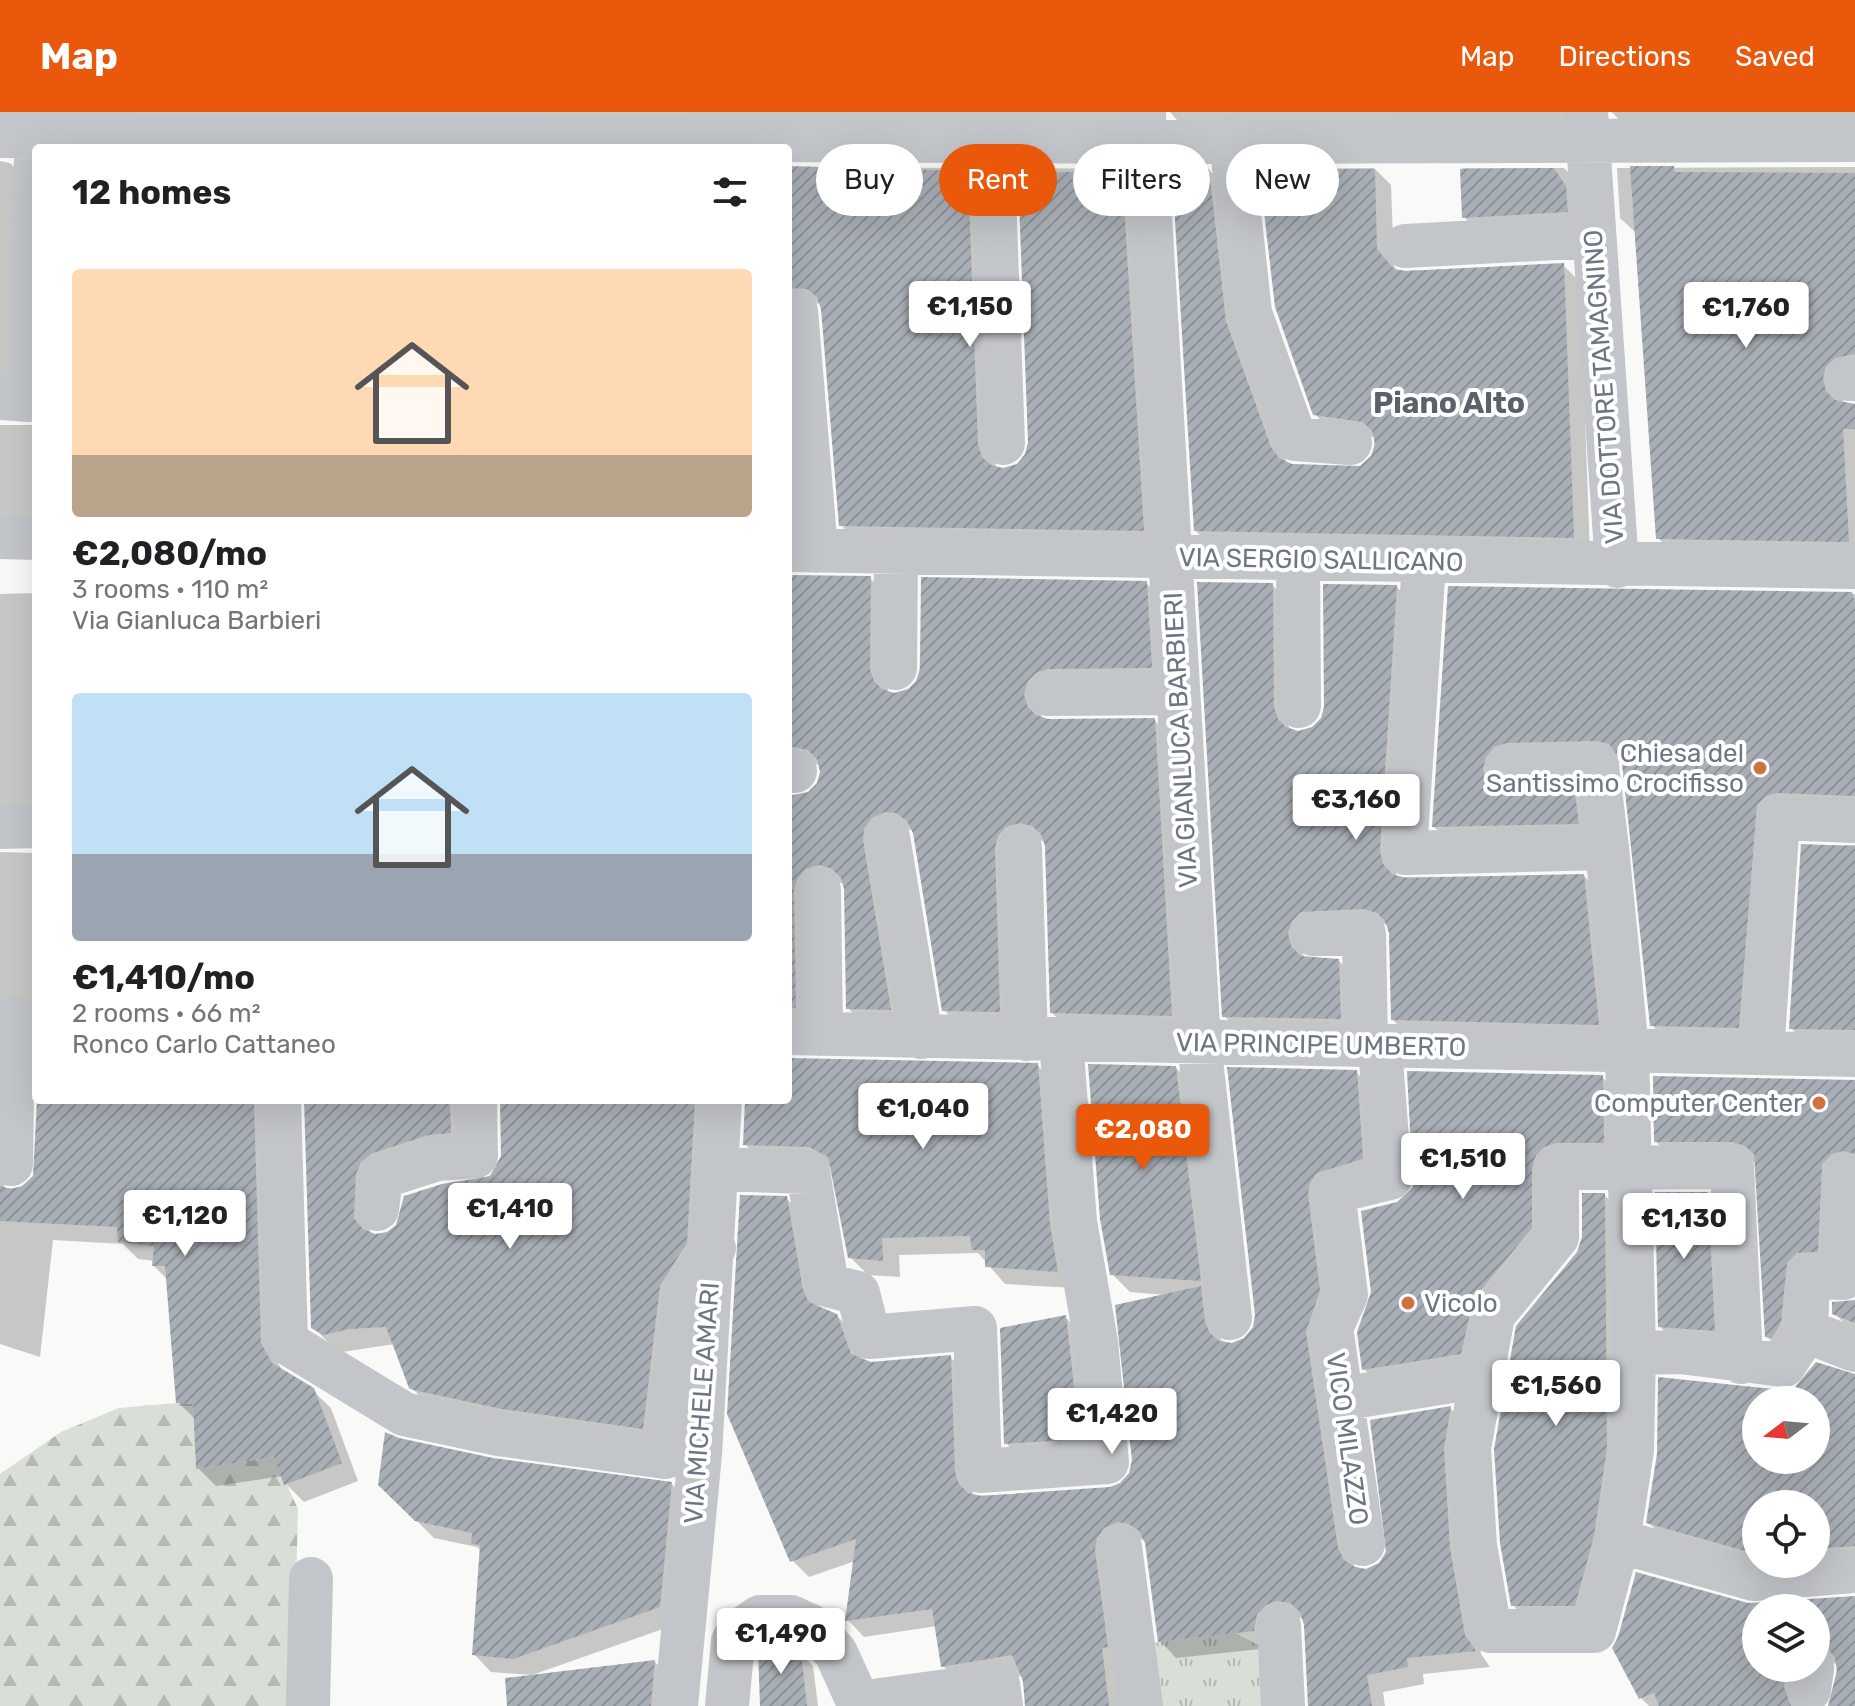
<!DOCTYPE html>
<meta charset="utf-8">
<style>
body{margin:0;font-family:Rubik,sans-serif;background:#f2f2f2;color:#202124;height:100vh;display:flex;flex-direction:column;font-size:30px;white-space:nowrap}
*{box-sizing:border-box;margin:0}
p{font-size:26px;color:#757577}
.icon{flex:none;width:44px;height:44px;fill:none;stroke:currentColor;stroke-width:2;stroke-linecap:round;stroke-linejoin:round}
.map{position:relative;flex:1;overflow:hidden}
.drawer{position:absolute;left:32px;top:32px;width:760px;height:960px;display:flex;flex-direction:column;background:#fff;border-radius:8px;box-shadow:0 8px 32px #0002}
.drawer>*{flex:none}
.hud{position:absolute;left:816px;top:32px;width:760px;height:72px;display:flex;gap:16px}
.needle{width:52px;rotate:254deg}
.controls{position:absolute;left:1742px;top:1274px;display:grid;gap:16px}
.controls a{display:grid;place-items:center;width:88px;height:88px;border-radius:50%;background:#fff;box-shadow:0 8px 32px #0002;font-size:40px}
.price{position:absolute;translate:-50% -68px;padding:0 18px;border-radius:8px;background:#fff;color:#222;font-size:26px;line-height:52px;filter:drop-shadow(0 2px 4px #0008)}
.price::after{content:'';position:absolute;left:50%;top:48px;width:24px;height:18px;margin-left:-12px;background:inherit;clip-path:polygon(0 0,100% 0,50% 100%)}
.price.current{background:#ea580c;color:#fff}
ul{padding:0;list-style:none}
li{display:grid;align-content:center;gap:16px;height:424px;padding:0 40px}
li span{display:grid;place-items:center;height:248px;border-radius:8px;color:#555}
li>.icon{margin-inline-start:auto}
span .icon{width:144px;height:144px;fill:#fffc;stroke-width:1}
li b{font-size:34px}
h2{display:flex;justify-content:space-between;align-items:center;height:96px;padding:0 40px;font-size:34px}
.tag{padding:0 28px;border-radius:36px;background:#fff;box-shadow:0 8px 32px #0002;font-size:28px;line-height:72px}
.tag.current{background:#ea580c;color:#fff}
header{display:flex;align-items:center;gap:48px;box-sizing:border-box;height:112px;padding:0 40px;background:#ea580c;color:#fff}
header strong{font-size:38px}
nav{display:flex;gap:44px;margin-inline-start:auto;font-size:28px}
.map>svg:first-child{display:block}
</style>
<header>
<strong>Map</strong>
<nav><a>Map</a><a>Directions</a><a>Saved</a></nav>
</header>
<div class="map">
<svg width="1855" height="1594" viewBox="0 0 1855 1594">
<defs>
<pattern id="grass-tufts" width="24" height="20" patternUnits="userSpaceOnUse" patternTransform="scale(2)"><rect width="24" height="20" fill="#d9ded7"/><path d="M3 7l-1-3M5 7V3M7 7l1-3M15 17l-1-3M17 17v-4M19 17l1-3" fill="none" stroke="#b4b9b4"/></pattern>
<pattern id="forest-firs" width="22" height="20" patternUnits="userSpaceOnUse" patternTransform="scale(2)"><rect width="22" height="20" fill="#d9ded7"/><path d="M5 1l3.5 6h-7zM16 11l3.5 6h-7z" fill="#b4b9b4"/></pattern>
<pattern id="building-hatch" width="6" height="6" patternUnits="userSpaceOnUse" patternTransform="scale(2)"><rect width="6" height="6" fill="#a9afb6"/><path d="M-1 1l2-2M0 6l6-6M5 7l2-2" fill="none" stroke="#8e939a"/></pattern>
</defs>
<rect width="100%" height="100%" fill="#f9f9f8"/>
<path fill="url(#grass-tufts)" d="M1235 1521 1264 1536 1267 1594H1161L1152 1531Z"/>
<path fill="url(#forest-firs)" d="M176 1291 193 1292 196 1357 274 1345 298 1397 293 1594H0V1362L61 1320 119 1296Z"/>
<path fill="#0003" fill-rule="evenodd" d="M0 0H1155L1142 11 0 31Z
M1170 0H1593L1584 9 1192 25Z
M1612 0H1855V23L1634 24Z
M0 49 10 51 31 72 25 281 0 293Z
M788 55 967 56 985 74 995 351 997 356 1003 358 1018 353 1027 343 1030 330 1020 56 1121 57 1139 75 1160 436 859 431 841 413 821 192 813 191 806 430 788 439Z
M1855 55V267L1847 275 1843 288 1844 293H1855V450L1679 447 1658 426 1635 120 1620 106 1617 56Z
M1374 56 1391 73 1394 154 1398 159 1563 153 1580 170 1590 442 1213 436 1196 419 1174 57H1208L1225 74 1243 228 1287 352 1361 356 1373 345 1375 325 1332 320 1315 302 1276 195 1261 57Z
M1462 56H1564L1582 74 1585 118 1482 123 1464 105Z
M0 313H36V413H0Z
M788 465 870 466 888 484 887 575 889 581 894 583 908 580 919 569 923 467 1146 471 1164 489 1169 573 1045 587 1041 602 1043 607 1154 608 1172 626 1189 921 1070 918 1052 901 1045 730 1039 728 1017 917 962 916 944 898 914 718 903 717 908 915 865 914 848 896 845 772 837 770 813 913 788 922V685L809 682 819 672 822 658 821 653 806 651 788 660Z
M1272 473 1288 488V611L1290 619 1298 621 1312 618 1322 608 1397 475 1412 490 1396 765 1584 764 1599 779 1614 927 1408 923 1393 908 1389 814 1381 811 1302 838 1304 846 1339 849 1354 864 1355 922 1240 919 1224 904Z
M1449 476 1855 482V703L1801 701 1759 935 1672 934 1652 913 1622 651H1529L1506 666 1503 680 1574 681 1595 702 1598 732 1454 735 1434 715Z
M36 481V708L0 716V482Z
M1855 733V939L1811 937 1791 916 1803 734Z
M0 740 36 741V899L18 902 4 1077 25 1075 34 1066 39 988H280L271 1007 278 1251 283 1260 312 1278 331 1296 358 1369 304 1390 286 1372 283 1364 216 1374 198 1356 196 1308 178 1290 168 1168 154 1154 155 1149 138 1147 123 1132 53 1128 40 1245 0 1232Z
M788 948 1037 953 1055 971 1075 1176 1005 1172 978 1141 899 1143 900 1165 868 1163 850 1145 832 1054 762 1050 745 1032V988H788Z
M1176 956 1194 974 1221 1228 1232 1233 1245 1228 1255 1216 1257 1203 1229 957 1356 960 1373 977 1379 1063 1334 1077 1336 1197 1322 1237 1354 1454 1366 1459 1380 1453 1450 1296 1467 1313 1466 1454 1481 1542 1490 1555 1423 1562 1424 1572 1383 1580 1385 1594H1310L1304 1507 1295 1505 1270 1536 1176 1546 1160 1529 1145 1428 1134 1426 1123 1594H1027L1022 1564 960 1570 943 1554 937 1514 864 1525 848 1508 855 1449 809 1465 792 1448 786 1086 803 1103 819 1196 836 1203 854 1221 863 1249 871 1252 950 1245 967 1262 973 1384 1109 1377 1122 1373 1131 1362 1166 1183 1130 1180 1112 1162Z
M1602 965 1618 981 1619 1046H1573L1547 1132 1476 1257 1380 1273 1364 1257 1373 1180 1398 1092Z
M1855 970V1062L1838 1160 1788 1245 1767 1225 1756 1050H1677L1656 1030Z
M306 988H476L468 1038 391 1058 369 1114 371 1122H387L499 1058 503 1044 502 988H721L660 1333 429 1293 410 1274 395 1232 342 1240 331 1233 313 1215Z
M1707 1082 1716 1091 1722 1227 1669 1223 1660 1215Z
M1604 1083 1619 1097 1621 1351 1589 1508H1527L1513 1493 1578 1142Z
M1855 1190V1222L1834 1201Z
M1065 1205 1078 1218 1092 1339 1019 1345 1006 1331Z
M1855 1264V1458L1779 1462 1669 1431 1648 1410 1659 1342 1660 1268 1782 1280ZM1756 1288H1816V1348H1756ZM1756 1392H1816V1452H1756Z
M398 1328 493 1348 671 1371 689 1389 677 1512 532 1563 491 1560 474 1542 482 1439 477 1435 434 1426 380 1372Z
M1855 1486V1594H1831L1838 1551 1824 1553 1805 1594H1649L1640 1585 1755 1494ZM1756 1496H1816V1556H1756Z
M800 1541 813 1554 818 1594H761Z
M655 1550 675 1571 673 1594H547Z"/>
<path fill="url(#building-hatch)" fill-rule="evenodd" d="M788 54 968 59 978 332 982 345 991 353 1003 356 1017 352 1025 342 1028 330 1018 61 1122 59 1144 419 839 414 821 197 817 185 807 177 788 176Z
M1630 54H1674L1675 60 1855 61V242L1835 246 1826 255 1823 266 1826 279 1835 288 1855 292V317H1843L1849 430 1656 427Z
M1554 56 1566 74 1568 100 1462 106 1460 57Z
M1209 57 1226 209 1271 335 1279 346 1292 352 1360 354 1371 344 1375 332 1372 319 1363 310 1313 303 1275 195 1259 57H1375L1377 137 1394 157 1406 159 1564 151 1574 426 1194 419 1172 59Z
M788 463 871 464 870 557 874 569 882 577 894 581 908 577 916 569 920 557 921 465 1147 469 1152 556 1048 557 1036 561 1028 569 1024 583 1028 595 1036 603 1048 607 1155 606 1172 904 1050 901 1045 734 1041 722 1032 714 1020 711 1006 715 998 724 995 736 1000 900 942 899 913 721 907 709 896 701 885 700 872 706 864 717 863 728 891 898 846 897 844 777 841 766 832 757 819 753 806 757 797 767 794 778 796 896H788V684L808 680 817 671 820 660 817 647 808 638 788 634Z
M1197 470 1273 471 1274 595 1278 607 1286 615 1298 619 1312 615 1321 606 1324 595 1323 472 1397 473 1380 739 1383 752 1392 762 1406 766 1584 762 1599 913 1391 908 1389 821 1385 809 1377 801 1364 797 1301 800 1292 809 1288 821 1291 834 1301 844 1339 847 1341 907 1222 905Z
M1448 474 1852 480 1855 490V684L1778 681 1766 684 1757 693 1739 916 1650 914 1622 651 1609 632 1596 629 1507 631 1494 635 1486 645 1483 657 1486 668 1497 678 1575 680 1579 712 1432 715Z
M1801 732 1855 734V918L1789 917Z
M788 946 1038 951 1050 1112 1058 1160 985 1155V1138H972L970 1124 882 1126 883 1149 848 1146 828 1045 809 1035 743 1033 745 988H788Z
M1088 952 1176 954 1201 1169 1110 1163 1100 1107Z
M1227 955 1357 958 1363 1047 1317 1061 1310 1071 1308 1082 1320 1179 1306 1220 1338 1436 1344 1448 1355 1455 1366 1457 1379 1451 1386 1440 1370 1308 1451 1294 1444 1337 1450 1436 1465 1523 1476 1539 1407 1546 1408 1555 1367 1563 1372 1594H1308L1304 1513 1300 1500 1290 1491 1277 1489 1266 1493 1257 1502 1254 1519 1158 1530 1145 1431 1139 1419 1129 1412 1118 1410 1104 1416 1097 1426 1095 1438 1108 1535 1102 1536 1109 1594H1025L1023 1569 1012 1543 941 1555 932 1497 845 1509 856 1427 790 1450 727 1302 740 1083 787 1084 803 1178 809 1190 837 1202 851 1242 871 1250 951 1243 955 1360 959 1372 968 1381 982 1384 1110 1375 1120 1371 1129 1361 1132 1348 1115 1193 1201 1174 1205 1210 1210 1221 1219 1229 1232 1231 1244 1226 1253 1215 1255 1203Z
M1407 959 1603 963 1604 1031H1556L1544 1035 1536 1043 1532 1056V1116L1473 1188 1461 1242 1362 1258 1357 1220 1371 1180 1361 1099 1397 1090 1413 1075Z
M1653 964 1855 968V1042L1843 1039 1832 1042 1822 1052 1818 1140 1797 1141 1787 1151 1781 1211 1772 1226 1765 1225 1754 1042 1745 1034 1732 1030H1654Z
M37 988H254L261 1231 272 1251 314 1276 342 1351 284 1373 274 1345 196 1357 193 1292 176 1291 165 1154H152L154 1134 118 1130 117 1115 0 1109V1074L11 1077 22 1074 33 1064Z
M304 988H450L451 1021 429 1023 373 1041 361 1050 356 1062 354 1106 363 1117 375 1122 387 1120 396 1113 404 1084 442 1072 490 1064 501 1044 500 988H695L687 1131 660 1174 643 1317 502 1297 413 1278 409 1276 386 1215 349 1217 323 1223 311 1216Z
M1655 1080H1708L1715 1219 1658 1215Z
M1582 1081H1605L1607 1336 1594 1424 1575 1494H1511L1500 1431 1494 1337 1516 1214 1577 1140 1582 1125Z
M1855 1188V1211L1832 1202V1190Z
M1066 1203 1080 1327 1004 1332 1000 1216Z
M1816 1250 1855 1262V1434L1816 1437V1392H1756V1442L1646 1411 1657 1342 1658 1265 1782 1278 1795 1275ZM1756 1288H1816V1348H1756Z
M385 1320 399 1326 493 1346 672 1370 660 1495 513 1547 472 1543 480 1433 471 1432 472 1421 415 1409 378 1373Z
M1636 1460 1748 1491 1855 1484V1594H1828L1837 1559 1835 1546 1828 1537 1816 1531V1496H1756V1556H1787L1784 1575 1791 1594H1659L1654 1581 1639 1587 1612 1536 1618 1525Z
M788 1531 801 1539 807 1594H760L758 1538 761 1534Z
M655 1548 651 1594H507L505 1566Z"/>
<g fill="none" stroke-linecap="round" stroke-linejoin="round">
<path stroke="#c2c5c9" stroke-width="44" d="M1586 0 1617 454
M1144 2 1199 931 1230 1206
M0 24 1175 30 1855 28
M1231 27 1250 201 1295 327 1350 331
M992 28 1003 331
M1405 134 1592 124
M796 199 816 439
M1848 267H1855
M0 286 29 288 36 42
M0 425 36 426
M788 438 1855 455
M1298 448 1299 594
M1424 450 1405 741 1607 736 1627 938 1634 1241 1632 1338 1618 1429 1594 1519H1490L1475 1434 1469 1336 1493 1203 1557 1125V1056L1732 1055 1741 1250
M895 556 896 441
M1049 582 1178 581
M1508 656 1597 654 1607 736
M788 659H795
M0 715 36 714
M888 725 921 925
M1020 736 1026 927
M819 778 821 922
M1313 822H1364L1366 934
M788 921 1855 943
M1762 941 1778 706 1855 709
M279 988 286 1230 404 1302 498 1322 665 1345 685 1177 714 1136
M11 1052 13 906
M719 1057 808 1060 827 1173 858 1181 869 1225 975 1216 980 1359 1107 1350 1096 1230 1075 1110 1061 928
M377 1097 381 1065 437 1047 476 1044 475 988
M1806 1219 1808 1164 1843 1166 1844 1064
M1806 1219 1855 1238
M1634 1241 1680 1240 1784 1253 1806 1219
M1340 1287 1482 1264
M1618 1429 1754 1467 1855 1459
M1363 1432 1331 1216 1346 1183 1333 1080 1390 1066 1380 935
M1120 1435 1141 1594
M1279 1514 1283 1594
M1809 1578 1812 1556
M859 1591 998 1572 1001 1594
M308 1594 311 1467
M676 1594 700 1342 720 988
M727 1594 733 1529 744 1516 760 1505H791L813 1515 836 1541 860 1594"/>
</g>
<g fill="#d17040" stroke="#fff" stroke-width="3">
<circle cx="1760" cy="656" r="8"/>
<circle cx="1819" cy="991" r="8"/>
<circle cx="1408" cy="1191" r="8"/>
</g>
<g text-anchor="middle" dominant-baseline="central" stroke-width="8" stroke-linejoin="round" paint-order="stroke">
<g font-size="26" fill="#6c7785" stroke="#fff">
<text transform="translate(1604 275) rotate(-94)">VIA DOTTORE TAMAGNINO</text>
<text transform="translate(1321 448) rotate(1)">VIA SERGIO SALLICANO</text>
<text transform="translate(1181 628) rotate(-93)">VIA GIANLUCA BARBIERI</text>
<text transform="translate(1321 933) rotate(1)">VIA PRINCIPE UMBERTO</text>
<text transform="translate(702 1291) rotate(-86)">VIA MICHELE AMARI</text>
<text transform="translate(1347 1327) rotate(82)">VICO MILAZZO</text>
</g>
<g font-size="26" fill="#6c7785" stroke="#fff" text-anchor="end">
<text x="1744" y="641">Chiesa del<tspan x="1744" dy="30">Santissimo Crocifisso</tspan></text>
<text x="1803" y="991">Computer Center</text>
<text x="1424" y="1191" text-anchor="start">Vicolo</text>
</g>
<g font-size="30" font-weight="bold" fill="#59616b" stroke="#fff">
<text x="1449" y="291">Piano Alto</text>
</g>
</g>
</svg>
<div class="controls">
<a><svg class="needle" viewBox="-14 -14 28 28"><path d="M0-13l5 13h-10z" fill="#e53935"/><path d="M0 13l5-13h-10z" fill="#757577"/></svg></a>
<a><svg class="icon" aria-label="locate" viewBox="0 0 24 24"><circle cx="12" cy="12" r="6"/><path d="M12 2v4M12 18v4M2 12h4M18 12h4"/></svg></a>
<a><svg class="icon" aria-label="layers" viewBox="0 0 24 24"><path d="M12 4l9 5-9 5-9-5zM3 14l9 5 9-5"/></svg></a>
</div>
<b class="price" style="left:970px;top:237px">€1,150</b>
<b class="price" style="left:1746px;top:238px">€1,760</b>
<b class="price" style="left:1356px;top:730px">€3,160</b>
<b class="price" style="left:923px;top:1039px">€1,040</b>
<b class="price current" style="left:1143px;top:1060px">€2,080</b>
<b class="price" style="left:1463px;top:1089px">€1,510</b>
<b class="price" style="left:510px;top:1139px">€1,410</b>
<b class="price" style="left:185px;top:1146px">€1,120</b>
<b class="price" style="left:1684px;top:1149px">€1,130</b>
<b class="price" style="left:1556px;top:1316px">€1,560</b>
<b class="price" style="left:1112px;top:1344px">€1,420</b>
<b class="price" style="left:781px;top:1564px">€1,490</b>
<div class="hud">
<a class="tag">Buy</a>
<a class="tag current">Rent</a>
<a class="tag">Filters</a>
<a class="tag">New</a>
</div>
<section class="drawer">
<h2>12 homes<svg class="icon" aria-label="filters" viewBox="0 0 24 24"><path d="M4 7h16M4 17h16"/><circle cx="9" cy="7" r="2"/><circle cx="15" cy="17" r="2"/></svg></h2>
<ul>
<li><span style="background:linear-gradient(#ffd9b3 75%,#b9a48a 0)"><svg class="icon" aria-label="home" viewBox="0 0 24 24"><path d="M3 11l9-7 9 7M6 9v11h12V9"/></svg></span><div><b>€2,080/mo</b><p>3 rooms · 110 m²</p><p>Via Gianluca Barbieri</p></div></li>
<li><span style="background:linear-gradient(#bfe0f5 65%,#9aa5b1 0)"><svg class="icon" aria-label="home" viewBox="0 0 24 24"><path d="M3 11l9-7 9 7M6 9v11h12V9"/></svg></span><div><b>€1,410/mo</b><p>2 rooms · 66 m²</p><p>Ronco Carlo Cattaneo</p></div></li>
</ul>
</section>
</div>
